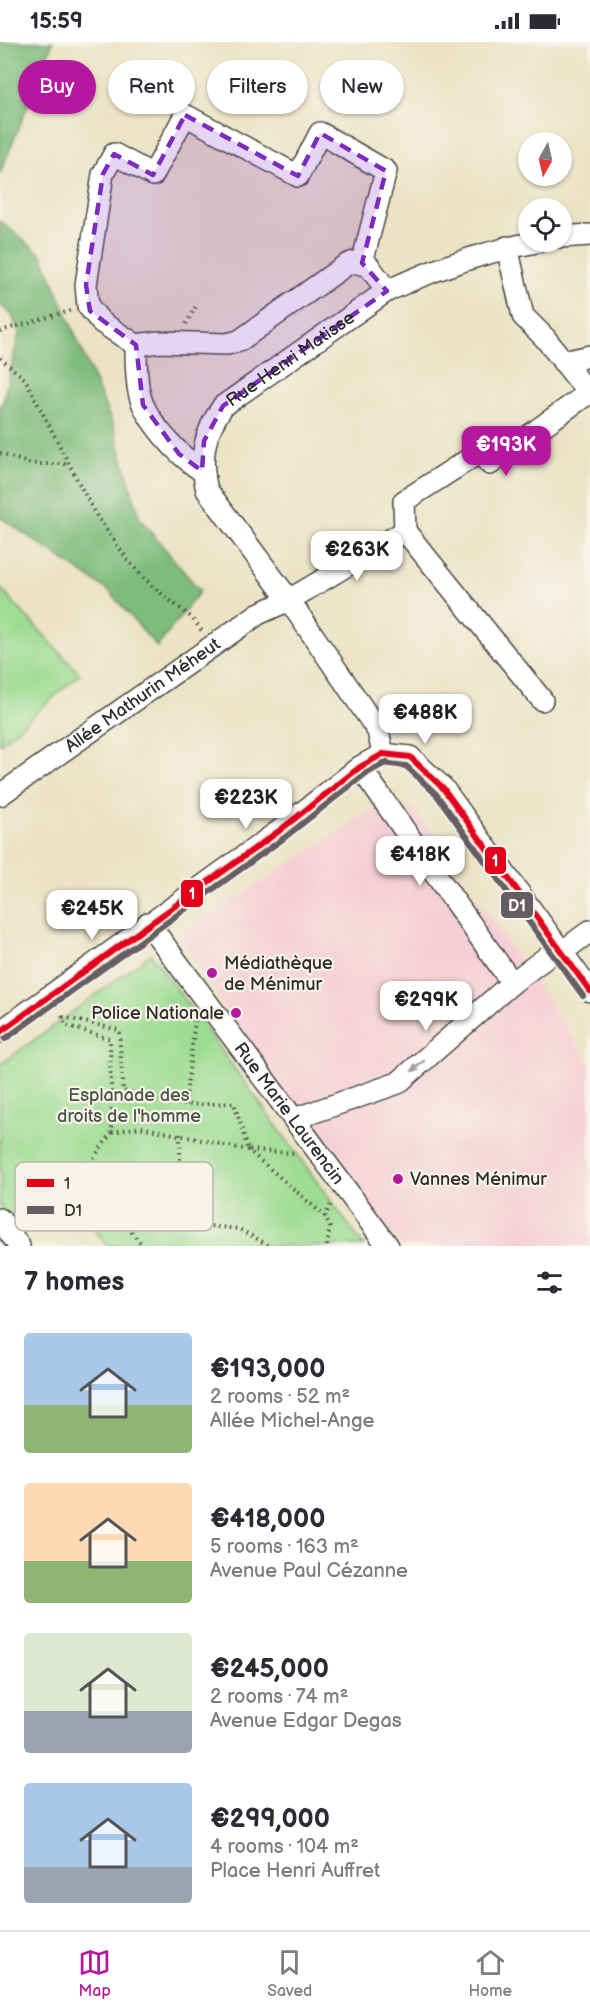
<!DOCTYPE html>
<meta charset="utf-8">
<style>
body{margin:0;font-family:"Balsamiq Sans",sans-serif;background:#f7f7f7;color:#2b2b33;height:100vh;display:flex;flex-direction:column;font-size:22px;white-space:nowrap}
*{box-sizing:border-box;margin:0}
p{font-size:20px;color:#7c7c81}
.icon{flex:none;width:33px;height:33px;fill:none;stroke:currentColor;stroke-width:2;stroke-linecap:round;stroke-linejoin:round}
.map{position:relative;height:1204px;overflow:hidden}
.side{display:flex;flex-direction:column;background:#fff;flex:1}
.side>*{flex:none}
.banner{position:absolute;left:18px;top:18px;width:555px;height:54px;display:flex;gap:12px}
.needle{width:39px;rotate:188deg}
.fabs{position:absolute;left:518px;top:90px;display:grid;gap:12px}
.fabs a{display:grid;place-items:center;width:54px;height:54px;border-radius:50%;background:#fff;box-shadow:0 2px 4px #0004;font-size:30px}
.price{position:absolute;translate:-50% -51px;padding:0 14px;border-radius:12px;background:#fff;color:#222;font-size:20px;line-height:39px;filter:drop-shadow(0 2px 3px #0008)}
.price::after{content:'';position:absolute;left:50%;top:36px;width:18px;height:14px;margin-left:-9px;background:inherit;clip-path:polygon(0 0,100% 0,50% 100%)}
.price.current{background:#b5179e;color:#fff}
ul{padding:0;list-style:none}
li{display:flex;align-items:center;gap:18px;height:150px;padding:0 24px}
li span{display:grid;place-items:center;flex:none;width:168px;height:120px;border-radius:6px;color:#555}
li>.icon{margin-inline-start:auto}
span .icon{width:72px;height:72px;fill:#fffc;stroke-width:1}
li b{font-size:26px}
h2{display:flex;justify-content:space-between;align-items:center;height:72px;padding:0 24px;font-size:26px}
.chip{padding:0 21px;border-radius:27px;background:#fff;box-shadow:0 2px 4px #0004;font-size:21px;line-height:54px}
.chip.current{background:#b5179e;color:#fff}
.status{display:flex;justify-content:space-between;align-items:center;height:42px;padding:0 30px;background:#fff;direction:ltr}
.status svg{height:16px;fill:currentColor}
.tabs{display:flex;justify-content:space-around;align-items:center;height:84px;border-top:2px solid #e1e1e2;background:#fff;font-size:16px;color:#7c7c81}
.tabs a{display:grid;justify-items:center;gap:3px}
.tabs .current{color:#b5179e}
.map>svg:first-child{display:block}
</style>
<div class="status"><b>15:59</b><svg viewBox="0 0 49 12"><path d="M0 12V9h3v3zM5 12V6h3v6zM10 12V3h3v9zM15 12V0h3v12zM26 1h20v11H26zM47 4h2v5h-2z"/></svg></div>
<div class="map">
<svg width="590" height="1204" viewBox="0 0 590 1204">
<rect width="100%" height="100%" fill="#f7f3e8"/>
<filter id="ink" filterUnits="userSpaceOnUse"><feTurbulence type="fractalNoise" baseFrequency=".0167" numOctaves="2"/><feDisplacementMap in="SourceGraphic" scale="12" xChannelSelector="R" yChannelSelector="G"/><feConvolveMatrix kernelMatrix="1 2 1 2 8 2 1 2 1" color-interpolation-filters="sRGB"/></filter>
<filter id="wash" filterUnits="userSpaceOnUse"><feTurbulence type="fractalNoise" baseFrequency=".008" numOctaves="4" result="noise"/><feDisplacementMap in="SourceGraphic" scale="24" xChannelSelector="R" yChannelSelector="G"/><feGaussianBlur stdDeviation="1.35" result="paint"/><feColorMatrix in="noise" values="0 0 0 0 0 0 0 0 0 0 0 0 0 0 0 0 0 1.4 0 .05"/><feComposite in="paint" operator="in"/></filter>
<g filter="url(#wash)">
<rect width="100%" height="100%" fill="#ece3c5"/>
<path fill="#f6cfd6" d="M377 764 415 768 590 1021V1204H403L343 1133 266 1029 179 894Z"/>
<path fill="#9ddc92" stroke="#64845e" stroke-width="1.5" d="M0 546 80 632 0 702Z
M151 912 364 1204H107L71 1154 54 1163 20 1190 0 1164V1023Z"/>
<path fill="#7ebc7c" stroke="#547454" stroke-width="1.5" d="M0 0H53L0 132Z
M0 179 42 213 113 383 140 477 200 549 157 605 109 549 0 475V364L3 361 19 291 12 273 0 263Z"/>
</g>
<g filter="url(#ink)">
<g fill="none" stroke-linecap="round" stroke-linejoin="round">
<g stroke="#484742" stroke-width="24">
<g id="street">
<path d="M561 195 590 193"/>
<path d="M507 205 523 274 545 296 590 353"/>
<path d="M362 221 386 129 320 91 298 134 185 73 153 133 114 112 103 132 86 243 88 264 101 280 136 303 159 300 227 302 239 299 346 223 354 220 369 224 387 249"/>
<path d="M136 303C136 318 136 335 139 350 144 377 179 414 202 429"/>
<path d="M563 320 590 314"/>
<path d="M405 489 404 459 480 410 490 422 587 352"/>
<path d="M405 489 542 658"/>
<path id="s1" d="M383 712 378 689 289 558 207 448C199 415 204 391 223 364L387 249C434 227 486 209 537 200"/>
<path d="M383 712 410 715 443 746 590 949"/>
<path d="M360 725 512 941"/>
<path id="s2" d="M0 753 258 572 289 558 405 489"/>
<path id="s3" d="M148 881 388 1204"/>
<path d="M562 910 590 889"/>
<path d="M0 990 279 789 360 725 383 712"/>
<path d="M294 1077 398 1041 512 941 559 906"/>
<path d="M0 1177 19 1204"/>
</g>
</g>
<path stroke="#484742" stroke-width="4" stroke-dasharray="1.5 4.5" stroke-linecap="butt" d="M186 282 196 264
M0 289 70 269
M0 316 25 337 94 470 130 521 152 544 192 576 202 589
M0 411 31 422H69
M62 974 65 983 110 997 112 1090 83 1131 143 1204
M63 975 119 988 123 1049 185 1063 234 1061 248 1108 294 1111
M185 1063 195 978
M112 1090 141 1085 248 1108 325 1174
M180 1092V1181L239 1187 270 1204
M22 1178 48 1155 83 1131
M327 1204 330 1185 325 1174 332 1160"/>
<use href="#street" stroke="#fff" stroke-width="21"/>
<g stroke="#f7f3e8" stroke-width="10">
<path id="bus-1" d="M383 712 410 715 443 746 590 949
M0 990 279 789 360 725 383 712"/>
</g>
<g stroke="#f7f3e8" stroke-width="10">
<path id="bus-2" d="M382 721 406 724 436 752 583 954
M5 997 284 796 365 732 387 720"/>
</g>
<use href="#bus-1" stroke="#e2001a" stroke-width="6"/>
<use href="#bus-2" stroke="#635e62" stroke-width="6"/>
</g>
<defs><path id="oneway-solid" d="M-6-.8H1V-3.2L6.5 0L1 3.2V.8H-6Z" transform="scale(1.5)"/></defs>
<use fill="#a0a0a0" href="#oneway-solid" transform="translate(418 1024) rotate(139)"/>
</g>
<path fill="#7b2cbf" fill-opacity="0.2" stroke="#7b2cbf" stroke-width="4.5" stroke-dasharray="12 8" stroke-linejoin="round" d="M185 73 298 134 320 91 386 129 362 221 387 249 223 364 204 399 202 429 179 412 143 363 136 303 90 269 86 243 103 132 114 112 153 133Z"/>
<g fill="#b5179e" stroke="#f7f3e8" stroke-width="2">
<circle cx="212" cy="931" r="6"/>
<circle cx="236" cy="971" r="6"/>
<circle cx="398" cy="1137" r="6"/>
</g>
<g text-anchor="middle" dominant-baseline="central" stroke-width="4.5" stroke-linejoin="round" paint-order="stroke">
<g font-size="18" fill="#2b2b2b" stroke="#f7f3e8">
<text stroke="none"><textPath href="#s1" startOffset="490">Rue Henri Matisse</textPath></text>
<text stroke="none"><textPath href="#s2" startOffset="174">Allée Mathurin Méheut</textPath></text>
<text stroke="none"><textPath href="#s3" startOffset="237">Rue Marie Laurencin</textPath></text>
</g>
<g font-size="18" fill="#2b2b2b" stroke="#f7f3e8" text-anchor="start">
<text x="224" y="921">Médiathèque<tspan x="224" dy="21">de Ménimur</tspan></text>
<text x="224" y="971" text-anchor="end">Police Nationale</text>
<text x="410" y="1137">Vannes Ménimur</text>
</g>
<g font-size="18" fill="#485745" stroke="#f7f3e8">
<text x="129" y="1053">Esplanade des<tspan x="129" dy="21">droits de l'homme</tspan></text>
</g>
</g>
<rect x="15" y="1120" width="198" height="69" rx="9" fill="#f7f3e8" stroke="#bab7af" stroke-width="1.5"/>
<rect x="27" y="1137" width="27" height="8" fill="#e2001a"/>
<rect x="27" y="1164" width="27" height="8" fill="#635e62"/>
<g font-size="16" fill="#2b2b2b">
<text x="64" y="1147">1</text>
<text x="64" y="1174">D1</text>
</g>
<g stroke="#f7f3e8" stroke-width="2">
<rect x="484" y="804" width="23" height="29" rx="6" fill="#e2001a"/>
<rect x="180" y="837" width="24" height="29" rx="6" fill="#e2001a"/>
<rect x="500" y="849" width="34" height="28" rx="6" fill="#635e62"/>
</g>
<g font-size="16" text-anchor="middle" font-weight="bold" fill="#fff">
<text x="495" y="824">1</text>
<text x="192" y="857">1</text>
<text x="517" y="869">D1</text>
</g>
</svg>
<div class="fabs">
<a><svg class="needle" viewBox="-14 -14 28 28"><path d="M0-13l5 13h-10z" fill="#e53935"/><path d="M0 13l5-13h-10z" fill="#7c7c81"/></svg></a>
<a><svg class="icon" aria-label="locate" viewBox="0 0 24 24"><circle cx="12" cy="12" r="6"/><path d="M12 2v4M12 18v4M2 12h4M18 12h4"/></svg></a>
</div>
<b class="price current" style="left:506px;top:435px">€193K</b>
<b class="price" style="left:357px;top:540px">€263K</b>
<b class="price" style="left:425px;top:703px">€488K</b>
<b class="price" style="left:246px;top:788px">€223K</b>
<b class="price" style="left:420px;top:845px">€418K</b>
<b class="price" style="left:92px;top:899px">€245K</b>
<b class="price" style="left:426px;top:990px">€299K</b>
<div class="banner">
<a class="chip current">Buy</a>
<a class="chip">Rent</a>
<a class="chip">Filters</a>
<a class="chip">New</a>
</div>
</div>
<section class="side">
<h2>7 homes<svg class="icon" aria-label="filters" viewBox="0 0 24 24"><path d="M4 7h16M4 17h16"/><circle cx="9" cy="7" r="2"/><circle cx="15" cy="17" r="2"/></svg></h2>
<ul>
<li><span style="background:linear-gradient(#a9c7e8 60%,#8fb573 0)"><svg class="icon" aria-label="home" viewBox="0 0 24 24"><path d="M3 11l9-7 9 7M6 9v11h12V9"/></svg></span><div><b>€193,000</b><p>2 rooms · 52 m²</p><p>Allée Michel-Ange</p></div></li>
<li><span style="background:linear-gradient(#ffd9b3 65%,#8fb573 0)"><svg class="icon" aria-label="home" viewBox="0 0 24 24"><path d="M3 11l9-7 9 7M6 9v11h12V9"/></svg></span><div><b>€418,000</b><p>5 rooms · 163 m²</p><p>Avenue Paul Cézanne</p></div></li>
<li><span style="background:linear-gradient(#dfe7d0 65%,#9aa5b1 0)"><svg class="icon" aria-label="home" viewBox="0 0 24 24"><path d="M3 11l9-7 9 7M6 9v11h12V9"/></svg></span><div><b>€245,000</b><p>2 rooms · 74 m²</p><p>Avenue Edgar Degas</p></div></li>
<li><span style="background:linear-gradient(#a9c7e8 70%,#9aa5b1 0)"><svg class="icon" aria-label="home" viewBox="0 0 24 24"><path d="M3 11l9-7 9 7M6 9v11h12V9"/></svg></span><div><b>€299,000</b><p>4 rooms · 104 m²</p><p>Place Henri Auffret</p></div></li>
</ul>
</section>
<nav class="tabs">
<a class="current"><svg class="icon" aria-label="map" viewBox="0 0 24 24"><path d="M3 6l6-2 6 2 6-2v14l-6 2-6-2-6 2zM9 4v14M15 6v14"/></svg>Map</a>
<a><svg class="icon" aria-label="saved" viewBox="0 0 24 24"><path d="M7 4h10v16l-5-4-5 4z"/></svg>Saved</a>
<a><svg class="icon" aria-label="home" viewBox="0 0 24 24"><path d="M3 11l9-7 9 7M6 9v11h12V9"/></svg>Home</a>
</nav>
